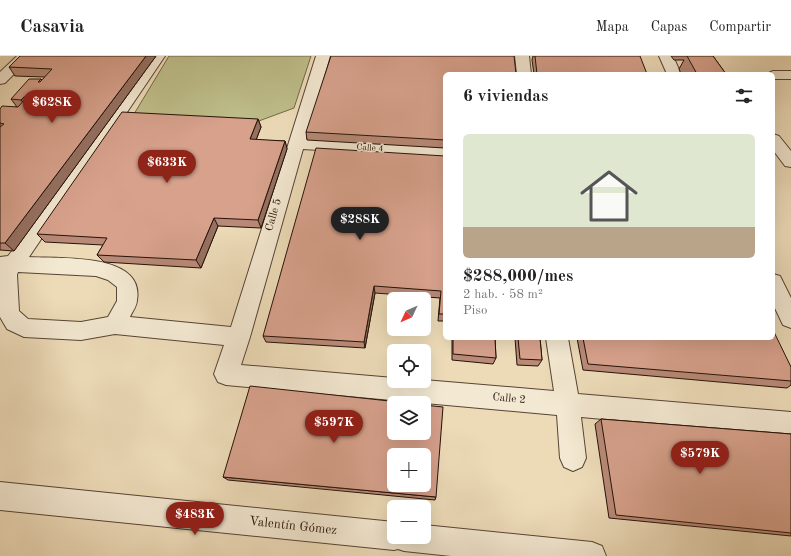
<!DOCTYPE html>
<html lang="es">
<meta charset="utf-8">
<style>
body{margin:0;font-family:"Old Standard TT",serif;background:#f6f6f6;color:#222;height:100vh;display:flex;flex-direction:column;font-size:15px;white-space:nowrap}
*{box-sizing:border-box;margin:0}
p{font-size:13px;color:#767676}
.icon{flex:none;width:22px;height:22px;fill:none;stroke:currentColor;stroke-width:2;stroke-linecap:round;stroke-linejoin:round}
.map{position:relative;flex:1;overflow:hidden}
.panel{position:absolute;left:443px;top:16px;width:332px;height:268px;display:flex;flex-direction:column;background:#fff;border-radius:6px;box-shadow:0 4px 16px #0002}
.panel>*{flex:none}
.needle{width:26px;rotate:226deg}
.tools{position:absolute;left:387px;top:236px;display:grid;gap:8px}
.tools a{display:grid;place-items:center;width:44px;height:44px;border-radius:6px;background:#fff;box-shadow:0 4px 16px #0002;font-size:20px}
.price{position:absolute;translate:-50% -34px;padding:0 9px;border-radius:14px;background:#8f2418;color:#fff;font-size:13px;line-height:26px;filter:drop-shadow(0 1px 2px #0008)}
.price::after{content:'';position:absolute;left:50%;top:24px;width:12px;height:9px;margin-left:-6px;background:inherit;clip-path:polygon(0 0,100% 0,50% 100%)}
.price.selected{background:#222;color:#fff}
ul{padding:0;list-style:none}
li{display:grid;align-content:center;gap:8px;height:212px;padding:0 20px}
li+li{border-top:1px solid #e0e0e0}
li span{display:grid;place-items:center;height:124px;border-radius:6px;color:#555}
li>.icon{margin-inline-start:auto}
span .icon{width:72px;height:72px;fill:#fffc;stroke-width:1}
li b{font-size:17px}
h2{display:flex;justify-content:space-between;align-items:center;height:48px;padding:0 20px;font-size:17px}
header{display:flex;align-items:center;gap:24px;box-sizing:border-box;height:56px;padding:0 20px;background:#fff;border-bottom:1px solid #e0e0e0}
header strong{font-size:19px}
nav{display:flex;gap:22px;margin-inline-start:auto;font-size:14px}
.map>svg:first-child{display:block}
</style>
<header>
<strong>Casavia</strong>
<nav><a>Mapa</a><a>Capas</a><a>Compartir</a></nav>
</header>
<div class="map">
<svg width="791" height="500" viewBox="0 0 791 500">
<rect width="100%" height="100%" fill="#eddbb8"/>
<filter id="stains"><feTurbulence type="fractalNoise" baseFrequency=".005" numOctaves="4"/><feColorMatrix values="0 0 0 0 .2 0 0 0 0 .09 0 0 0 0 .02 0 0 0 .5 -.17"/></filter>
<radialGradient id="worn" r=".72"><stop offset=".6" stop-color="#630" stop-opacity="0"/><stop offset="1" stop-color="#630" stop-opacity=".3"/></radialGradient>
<path fill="#bebe8a" stroke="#72684a" d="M169 0H311L294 52 248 69 131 63Z"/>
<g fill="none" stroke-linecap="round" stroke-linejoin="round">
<g stroke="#574435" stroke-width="2">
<path id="minor" d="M17 0H32L5 27 0 28V16Z
M151 0H165L29 201C59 203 145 196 137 244 137 250 132 256 130 261L231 271 316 0H330L306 83 445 92V102L303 93 250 281 241 309 394 322V325L424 324 554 335 546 282H568L578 338 791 356V380L581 361 586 402 582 411 573 415 564 411 560 402 557 359 226 329 218 326 214 318 224 289 115 278 81 284 24 281 7 273 0 261V201L8 200 16 190ZM18 216 96 220 108 224 117 231V245L108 261 81 266 28 263 19 255 17 219Z
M515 0H529L531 18H517Z
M659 0H673L681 18H667Z
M773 15H791V23H773V18H767Z
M773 78 779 80 791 95V111L785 110 773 94Z
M773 218 780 220 791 242V272L783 269 773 248Z
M0 426 394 466V481H424V469L592 486 602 490 606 500H451L404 495 398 493 394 494 0 454Z"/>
</g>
<use href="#minor" fill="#f3e8d1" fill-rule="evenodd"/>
</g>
<path fill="#b98a78" stroke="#251209" d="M156 0 14 195 0 194V53L17 51 11 43 41 23 42 24 45 21 15 20 9 11Z
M533 0H535L647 18H534L532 4Z
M671 0H713L726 18H681L679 13 684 4H674Z
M445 18V92L307 84 306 76Z
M258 63 261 71 256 84 285 85 287 93 261 172 218 170 201 212 104 206 97 199 103 189 45 186 37 178Z
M445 100V265H438L440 242 375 237 365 292 266 286 263 280Z
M452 282H495L496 302 493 308 452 304Z
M515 282H540L542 304 538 310 517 309Z
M577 282H773L791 311V329L787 332 583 314Z
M601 363 791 378V480L609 462 595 368Z
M223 421 436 441 435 444 228 424Z"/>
<path fill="#967162" stroke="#251209" d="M146 0H156L14 195 5 187Z
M24 41 30 49 28 52 21 44Z
M258 63 261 71 253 92 250 83Z
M285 85 287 93 261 172 258 164Z
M214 162 218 170 201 212 196 204Z
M374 230 375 237 365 292 364 286Z"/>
<path fill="#d7a18c" stroke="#251209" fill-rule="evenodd" d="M20 0H146L5 187H0V71L4 68 0 67V53L2 50 18 51 27 41H24L21 44 11 43 29 23H41L38 26H40L52 13 9 11Z
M331 0H514L516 18H445V84L306 76Z
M535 0H640L647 18H537Z
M687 0H713L726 18H697Z
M122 56 258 63 250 83 285 85 258 164 214 162 196 204 97 199 107 182 37 178Z
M316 92 445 100V258H439L441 235 374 230 364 286 263 280Z
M773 274 791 311V325L588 308 583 282H773Z
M453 282H495L496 302 453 298Z
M518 282H540L542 304 520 303Z
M250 330 408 347H394V377H424V349L443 351 436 441 223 421ZM394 399H424V429H394Z
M601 363 791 378V477L616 459Z"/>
<g text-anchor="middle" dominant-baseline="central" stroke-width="3" stroke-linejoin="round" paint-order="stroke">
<g font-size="9" fill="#251209" stroke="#f3e8d1">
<text transform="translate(370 92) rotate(4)">Calle 4</text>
</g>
<g font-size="11" fill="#251209" stroke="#f3e8d1">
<text transform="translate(274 159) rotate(-74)">Calle 5</text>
<text transform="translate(509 343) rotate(5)">Calle 2</text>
</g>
<g font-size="13" fill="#251209" stroke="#f3e8d1">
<text transform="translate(293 470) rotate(6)">Valentín Gómez</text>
</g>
</g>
<rect width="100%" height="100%" filter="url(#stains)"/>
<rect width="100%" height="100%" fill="url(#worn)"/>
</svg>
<div class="tools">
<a><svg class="needle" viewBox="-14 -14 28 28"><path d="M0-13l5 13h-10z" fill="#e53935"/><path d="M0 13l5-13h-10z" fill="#767676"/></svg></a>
<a><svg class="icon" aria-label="locate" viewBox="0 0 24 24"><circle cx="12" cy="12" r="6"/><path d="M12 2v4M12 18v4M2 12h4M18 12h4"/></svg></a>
<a><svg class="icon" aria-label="layers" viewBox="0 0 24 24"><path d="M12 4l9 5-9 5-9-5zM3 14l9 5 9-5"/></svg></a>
<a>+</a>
<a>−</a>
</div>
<b class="price" style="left:52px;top:68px">$628K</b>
<b class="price" style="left:167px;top:128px">$633K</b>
<b class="price selected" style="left:360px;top:185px">$288K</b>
<b class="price" style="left:334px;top:388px">$597K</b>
<b class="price" style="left:700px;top:419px">$579K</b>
<b class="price" style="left:195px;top:480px">$483K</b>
<section class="panel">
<h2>6 viviendas<svg class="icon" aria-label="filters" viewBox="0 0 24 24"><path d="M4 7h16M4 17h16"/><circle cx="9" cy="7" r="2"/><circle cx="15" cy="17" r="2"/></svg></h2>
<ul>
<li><span style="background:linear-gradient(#dfe7d0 75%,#b9a48a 0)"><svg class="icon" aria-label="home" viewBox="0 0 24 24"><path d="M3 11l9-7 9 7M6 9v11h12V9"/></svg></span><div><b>$288,000/mes</b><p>2 hab. · 58 m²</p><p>Piso</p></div></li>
</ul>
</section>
</div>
